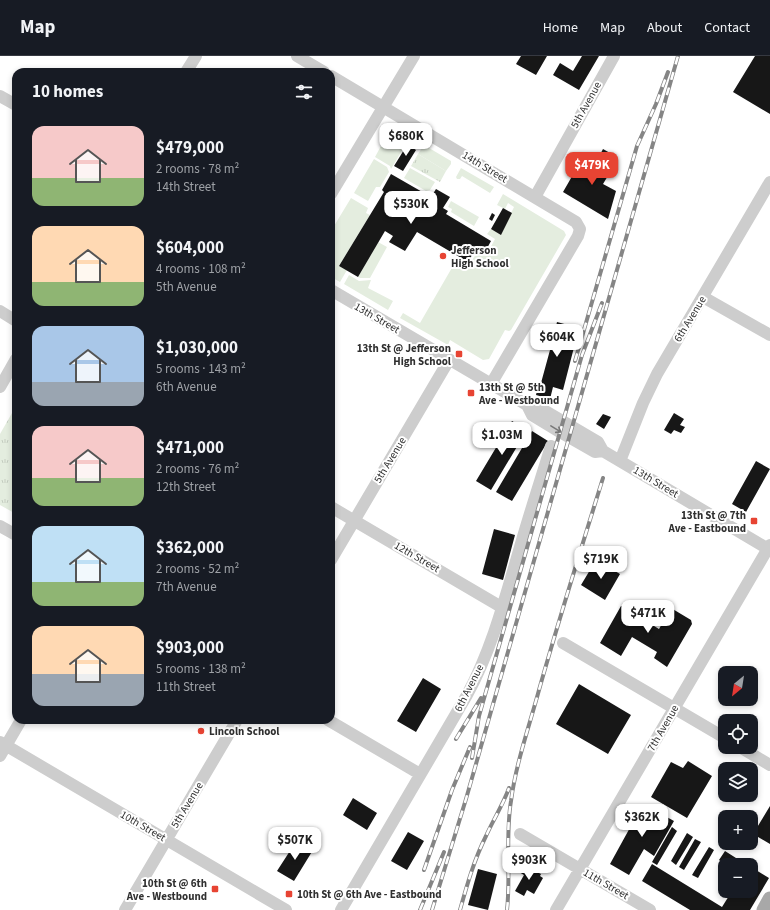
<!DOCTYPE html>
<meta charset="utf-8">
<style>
body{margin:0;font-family:"Source Sans 3",sans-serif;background:#242831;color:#f1f3f6;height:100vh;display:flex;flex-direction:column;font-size:15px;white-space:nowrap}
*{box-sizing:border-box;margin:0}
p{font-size:13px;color:#9ea1a6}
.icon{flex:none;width:22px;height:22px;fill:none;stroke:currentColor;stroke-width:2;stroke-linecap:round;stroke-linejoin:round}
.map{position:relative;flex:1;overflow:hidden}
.drawer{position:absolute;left:12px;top:12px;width:323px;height:656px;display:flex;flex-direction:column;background:#171b24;border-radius:12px;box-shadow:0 2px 6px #0003}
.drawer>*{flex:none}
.needle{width:26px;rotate:210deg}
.buttons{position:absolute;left:718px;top:610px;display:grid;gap:8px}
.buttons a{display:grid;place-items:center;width:40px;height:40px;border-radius:8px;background:#171b24;box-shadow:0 2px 6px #0003;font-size:20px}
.price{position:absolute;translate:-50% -34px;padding:0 9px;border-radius:8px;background:#fff;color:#222;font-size:13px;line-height:26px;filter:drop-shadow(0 1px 2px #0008)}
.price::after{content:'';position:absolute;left:50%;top:24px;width:12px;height:9px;margin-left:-6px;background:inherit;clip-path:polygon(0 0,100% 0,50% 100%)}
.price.current{background:#e74433;color:#fff}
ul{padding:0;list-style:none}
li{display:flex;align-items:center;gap:12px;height:100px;padding:0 20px}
li span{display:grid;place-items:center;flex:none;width:112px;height:80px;border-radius:12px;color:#555}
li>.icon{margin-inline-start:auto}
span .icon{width:48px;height:48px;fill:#fffc;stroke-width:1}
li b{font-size:17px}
h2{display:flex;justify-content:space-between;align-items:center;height:48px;padding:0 20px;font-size:17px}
header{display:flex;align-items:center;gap:24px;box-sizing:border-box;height:56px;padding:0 20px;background:#171b24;border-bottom:1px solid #363941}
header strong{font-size:19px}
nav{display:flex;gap:22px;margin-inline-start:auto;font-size:14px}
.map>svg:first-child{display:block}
</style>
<header>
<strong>Map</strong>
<nav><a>Home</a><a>Map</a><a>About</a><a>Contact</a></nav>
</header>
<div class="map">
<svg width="770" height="854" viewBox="0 0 770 854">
<defs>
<pattern id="park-tufts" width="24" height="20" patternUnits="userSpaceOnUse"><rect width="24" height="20" fill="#e4eddf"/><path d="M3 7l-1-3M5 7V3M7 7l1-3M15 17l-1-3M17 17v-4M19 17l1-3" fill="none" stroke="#c4ccc0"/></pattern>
</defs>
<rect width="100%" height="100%" fill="#fff"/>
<path fill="#e4eddf" d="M390 69 410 81 391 113 390 110 375 101 387 79H382L387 70Z
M424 89 451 105V108L446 115 418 98Z
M374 103 387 111 389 116 380 131H376L368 145 354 137Z
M410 112 435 126 430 134 426 135 404 122Z
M461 112 494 131 490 137 462 120 460 123H457L456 121Z
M503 138 564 175 566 179 511 274 509 275 505 274 489 303 483 304 450 284 448 289 400 262 403 257 420 267 457 203 469 209 476 198 486 200 495 183 487 178 491 173 501 178 514 151 508 147 505 153 497 149Z
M351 142 368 152 366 157 370 159 339 210 347 214 340 226 331 221V175Z
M451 145 479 161 474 170 451 156 452 153 448 151Z
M378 186 387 191 370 222H360L358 221Z
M349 219 359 225 371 224 368 232 393 245 388 254 344 228Z"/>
<path fill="url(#park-tufts)" d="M418 98 446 115 440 126 411 110Z
M16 350V458L0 449V378Z"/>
<path fill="#171717" d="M521 0H547L536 19 516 8Z
M582 0H599L579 34 553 19 560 7 573 15Z
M755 0H770V58L733 36Z
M411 86 415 88 413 92 416 94 403 115 394 110 407 89H409Z
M603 93 610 97 600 113 609 118 603 128 616 135 608 163 563 136 582 103 594 110Z
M391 118 431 141 436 133 450 141 443 152 448 155 446 158 491 185 485 196 481 193 479 196 475 194 468 206 417 176 405 195 389 186 393 180 385 175 358 221 339 210 384 136 382 134Z
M503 152 512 157 501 179 491 173Z
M492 157 495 159 492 165 489 163Z
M557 266 579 272 563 334 553 331 550 343 536 339 539 326 541 327 550 294 541 291 545 277 554 279Z
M674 357 684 363 680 369 685 371 681 377 674 374 671 378 664 374Z
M603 358 611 361 604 373 596 368Z
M512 365 527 374 491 434 476 425Z
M532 375 548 385 512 445 496 436Z
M756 405 770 413 746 456 732 448Z
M494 473 515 479 503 524 482 518Z
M596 504 620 518 605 544 581 529Z
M621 550 659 573 671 552 691 564 692 568 667 611 654 602 657 596 632 581 621 600 600 587Z
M423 622 441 633 416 676 397 665Z
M579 628 631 659 608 698 556 668Z
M688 705 712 720 687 762 651 741 671 706 683 712Z
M353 742 377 757 367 774 343 759Z
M643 748 674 765 654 800 644 793 629 819 610 808Z
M770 750V788L753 778Z
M672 771 677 775 657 809 652 806Z
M408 776 424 785 407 814 391 805Z
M687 777 693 781 676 809 671 805Z
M695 783 701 786 684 814 679 811Z
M297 784 313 794 294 825 277 815Z
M709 791 714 794 698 822 692 819Z
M725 795 747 809H728L719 804Z
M652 808 722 851 732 835H751V811L769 822 750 854H690L642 825Z
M523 809 541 818 540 820 543 822 534 838 527 834 524 840 515 835 524 819 519 816Z
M478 813 497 818 488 854 468 849Z"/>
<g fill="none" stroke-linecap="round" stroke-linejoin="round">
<path stroke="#cdcdcd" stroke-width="12" d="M297 0 324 16
M186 16 196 0
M331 20 576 166 580 173 578 180 491 328
M0 40 16 49
M331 138 414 0
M535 141 614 0
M331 234 527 349 532 359 560 376 595 396 603 395
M703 241 770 279
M0 255 16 265
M0 331 16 303
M527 349H535L598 386 603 395 770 494
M620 405 643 347 657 318 770 126
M331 451 503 552
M0 470 16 479
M331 504 449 304
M563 587 725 682
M328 664 420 718
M0 686 286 854
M740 691 770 709
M0 700 21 664
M520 778 650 854
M125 854 237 664
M341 854 467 639C491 595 504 546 518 498 528 462 540 426 551 390
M556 854 770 489"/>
<path stroke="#a8a8a8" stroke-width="15" d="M764 854 770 843"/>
<g stroke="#858585" stroke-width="4">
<path id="rail" d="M575 305 637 90 656 48 668 16
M456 683 481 642
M472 702 479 660 582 299 602 247
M424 814 452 734 470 691
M420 854 444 796
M432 854 466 743 678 0
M460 854C467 829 474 804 486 780 493 764 503 749 509 732
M507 854C511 818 505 781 511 745 516 707 529 671 539 634 559 563 581 493 603 422"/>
</g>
<use href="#rail" stroke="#fff" stroke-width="2.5" stroke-dasharray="8" stroke-linecap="butt"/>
</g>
<defs><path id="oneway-shaft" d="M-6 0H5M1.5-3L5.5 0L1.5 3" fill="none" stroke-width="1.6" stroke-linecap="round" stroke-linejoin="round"/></defs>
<use stroke="#777" href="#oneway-shaft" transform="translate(556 373) rotate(31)"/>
<g fill="#e74433" stroke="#fff" stroke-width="1.5">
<circle cx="443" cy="200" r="4"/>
<rect x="455" y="294" width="8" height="8" rx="2"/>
<rect x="467" y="333" width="8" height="8" rx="2"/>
<rect x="750" y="461" width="8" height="8" rx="2"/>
<circle cx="201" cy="675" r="4"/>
<rect x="211" y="829" width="8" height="8" rx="2"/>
<rect x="285" y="834" width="8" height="8" rx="2"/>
</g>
<g text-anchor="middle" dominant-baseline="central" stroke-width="4" stroke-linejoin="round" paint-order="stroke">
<g font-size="11" fill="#303030" stroke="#fff">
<text transform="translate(586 49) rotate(-61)">5th Avenue</text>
<text transform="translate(485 111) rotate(31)">14th Street</text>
<text transform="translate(377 262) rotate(30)">13th Street</text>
<text transform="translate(690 263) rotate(-59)">6th Avenue</text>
<text transform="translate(390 404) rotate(-59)">5th Avenue</text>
<text transform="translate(656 426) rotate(31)">13th Street</text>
<text transform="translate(417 501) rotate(30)">12th Street</text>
<text transform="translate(469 632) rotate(-63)">6th Avenue</text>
<text transform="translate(663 672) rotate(-60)">7th Avenue</text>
<text transform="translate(187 749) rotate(-59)">5th Avenue</text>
<text transform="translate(143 770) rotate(30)">10th Street</text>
<text transform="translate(606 828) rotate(30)">11th Street</text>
</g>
<g font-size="11" font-weight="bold" fill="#303030" stroke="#fff" text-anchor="start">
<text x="451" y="194">Jefferson<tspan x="451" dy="13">High School</tspan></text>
<text x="451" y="292" text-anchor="end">13th St @ Jefferson<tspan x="451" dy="13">High School</tspan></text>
<text x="479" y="331">13th St @ 5th<tspan x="479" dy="13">Ave - Westbound</tspan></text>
<text x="746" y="459" text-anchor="end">13th St @ 7th<tspan x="746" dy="13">Ave - Eastbound</tspan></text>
<text x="209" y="675">Lincoln School</text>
<text x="207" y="827" text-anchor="end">10th St @ 6th<tspan x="207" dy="13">Ave - Westbound</tspan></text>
<text x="297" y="838">10th St @ 6th Ave - Eastbound</text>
</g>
</g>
</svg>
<div class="buttons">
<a><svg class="needle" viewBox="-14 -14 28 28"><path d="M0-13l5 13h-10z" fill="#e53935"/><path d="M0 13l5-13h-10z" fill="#9ea1a6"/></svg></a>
<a><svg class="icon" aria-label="locate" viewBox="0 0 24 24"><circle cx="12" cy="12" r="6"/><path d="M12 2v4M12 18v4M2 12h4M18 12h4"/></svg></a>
<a><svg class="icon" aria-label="layers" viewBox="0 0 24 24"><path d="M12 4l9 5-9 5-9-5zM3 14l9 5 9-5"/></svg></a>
<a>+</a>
<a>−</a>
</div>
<b class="price" style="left:406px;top:101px">$680K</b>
<b class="price current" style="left:592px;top:130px">$479K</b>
<b class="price" style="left:411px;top:169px">$530K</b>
<b class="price" style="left:557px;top:302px">$604K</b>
<b class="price" style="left:502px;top:400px">$1.03M</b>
<b class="price" style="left:601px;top:524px">$719K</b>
<b class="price" style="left:648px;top:578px">$471K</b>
<b class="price" style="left:642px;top:782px">$362K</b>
<b class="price" style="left:295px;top:805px">$507K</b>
<b class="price" style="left:529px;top:825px">$903K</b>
<section class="drawer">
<h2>10 homes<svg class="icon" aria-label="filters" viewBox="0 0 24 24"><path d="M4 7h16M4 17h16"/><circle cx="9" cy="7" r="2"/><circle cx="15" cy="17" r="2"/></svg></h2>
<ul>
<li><span style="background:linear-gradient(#f6c9c9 65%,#8fb573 0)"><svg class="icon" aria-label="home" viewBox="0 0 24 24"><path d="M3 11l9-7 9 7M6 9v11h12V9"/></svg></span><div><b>$479,000</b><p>2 rooms · 78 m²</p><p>14th Street</p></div></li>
<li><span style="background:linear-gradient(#ffd9b3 70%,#8fb573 0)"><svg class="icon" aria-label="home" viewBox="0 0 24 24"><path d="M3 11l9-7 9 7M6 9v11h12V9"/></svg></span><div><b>$604,000</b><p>4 rooms · 108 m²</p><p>5th Avenue</p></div></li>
<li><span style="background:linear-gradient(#a9c7e8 70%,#9aa5b1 0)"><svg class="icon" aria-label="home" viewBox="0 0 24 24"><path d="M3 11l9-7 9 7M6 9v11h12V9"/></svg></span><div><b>$1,030,000</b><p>5 rooms · 143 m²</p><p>6th Avenue</p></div></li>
<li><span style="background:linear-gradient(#f6c9c9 65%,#8fb573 0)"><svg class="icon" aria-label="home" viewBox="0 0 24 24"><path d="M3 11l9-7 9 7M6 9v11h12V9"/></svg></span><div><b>$471,000</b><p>2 rooms · 76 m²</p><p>12th Street</p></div></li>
<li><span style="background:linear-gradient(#bfe0f5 70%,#8fb573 0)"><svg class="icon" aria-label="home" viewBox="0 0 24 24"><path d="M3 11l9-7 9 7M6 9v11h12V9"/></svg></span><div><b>$362,000</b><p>2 rooms · 52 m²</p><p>7th Avenue</p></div></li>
<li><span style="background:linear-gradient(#ffd9b3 60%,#9aa5b1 0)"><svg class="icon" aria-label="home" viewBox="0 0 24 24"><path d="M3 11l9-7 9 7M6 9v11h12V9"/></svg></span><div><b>$903,000</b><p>5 rooms · 138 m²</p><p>11th Street</p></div></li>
</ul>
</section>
</div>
